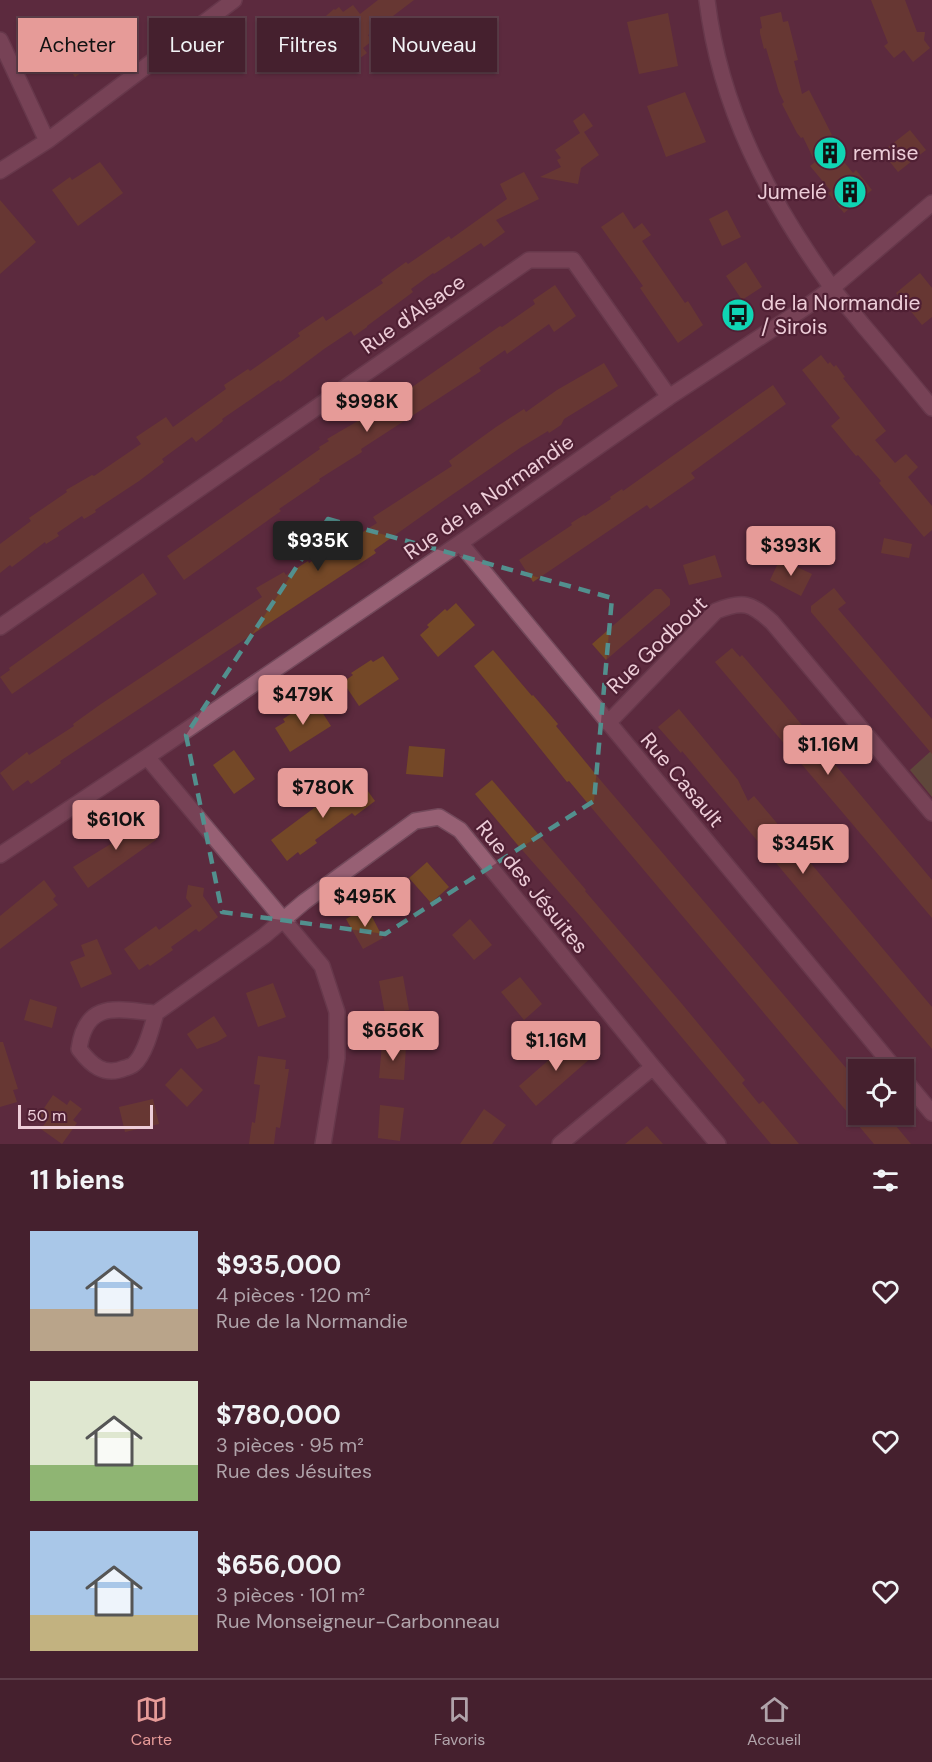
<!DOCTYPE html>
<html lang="fr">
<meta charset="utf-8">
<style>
body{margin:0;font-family:"DM Sans",sans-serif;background:#4c2836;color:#f1f3f6;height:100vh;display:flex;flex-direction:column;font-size:22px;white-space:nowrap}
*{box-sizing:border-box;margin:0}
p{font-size:20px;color:#b0a3aa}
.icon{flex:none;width:33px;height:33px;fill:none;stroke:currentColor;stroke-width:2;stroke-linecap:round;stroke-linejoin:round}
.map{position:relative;height:1144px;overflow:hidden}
.details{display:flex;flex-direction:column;background:#45202e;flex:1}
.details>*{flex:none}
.guide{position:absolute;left:18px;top:18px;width:600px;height:54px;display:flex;gap:12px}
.controls{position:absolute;left:848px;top:1059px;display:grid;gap:12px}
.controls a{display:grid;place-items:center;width:66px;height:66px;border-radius:0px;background:#45202e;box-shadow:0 2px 4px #0004,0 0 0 2px #5d3e4a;font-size:30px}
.scale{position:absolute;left:18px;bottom:15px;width:135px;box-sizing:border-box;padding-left:6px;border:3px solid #edcdd8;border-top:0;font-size:16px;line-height:21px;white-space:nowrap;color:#edcdd8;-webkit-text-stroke:4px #502034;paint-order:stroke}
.price{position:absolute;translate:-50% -51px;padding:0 14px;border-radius:6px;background:#e69b98;color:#111;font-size:20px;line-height:39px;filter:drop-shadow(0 2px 3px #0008)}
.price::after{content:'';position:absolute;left:50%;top:36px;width:18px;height:14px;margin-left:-9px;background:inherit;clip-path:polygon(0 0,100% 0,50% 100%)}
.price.active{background:#222;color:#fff}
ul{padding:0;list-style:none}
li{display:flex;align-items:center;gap:18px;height:150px;padding:0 30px}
li span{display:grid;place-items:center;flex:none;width:168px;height:120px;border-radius:0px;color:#555}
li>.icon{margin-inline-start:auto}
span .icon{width:72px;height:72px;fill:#fffc;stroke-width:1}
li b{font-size:26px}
h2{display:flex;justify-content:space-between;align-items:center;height:72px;padding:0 30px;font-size:26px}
.pill{padding:0 21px;border-radius:0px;background:#45202e;box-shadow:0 2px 4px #0004,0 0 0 2px #5d3e4a;font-size:21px;line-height:54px}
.pill.active{background:#e69b98;color:#111}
.menu{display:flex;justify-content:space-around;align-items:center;height:84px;border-top:2px solid #5d3e4a;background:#45202e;font-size:16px;color:#b0a3aa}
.menu a{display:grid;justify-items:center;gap:3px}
.menu .active{color:#e69b98}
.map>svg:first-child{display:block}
</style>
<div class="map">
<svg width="932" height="1144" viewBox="0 0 932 1144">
<rect width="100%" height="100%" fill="#5c2a3e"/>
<path fill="#636a39" d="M932 750V797L910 770Z"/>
<path fill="#744827" d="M378 0H414L368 35 372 41 363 48 367 53 352 64 319 22 334 9 335 10 339 7 343 12 353 5 360 14Z
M871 0H905L917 32H925L924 40 930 48 913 62 904 50 894 58 884 46 888 43Z
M781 12 783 22 788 21 798 60 794 61 802 94 809 90 832 135 825 139 853 173 856 170 872 190 844 213 828 193 831 191 810 166 815 162 803 137 801 138 797 133 782 104 784 102 779 92 766 48 764 49 760 33V29L762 28 760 17Z
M668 13 678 66 639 74 627 22Z
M87 32 103 54 95 59 97 62 75 77 58 53Z
M685 92 706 142 666 157 647 106Z
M584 113 593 126 584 132 599 155 581 168 578 184 540 177 561 167 557 160 561 158 555 150 580 133 573 121Z
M910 130 926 150 898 172 882 152Z
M100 162 123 193 78 226 52 190 70 177 72 180Z
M524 172 539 199 496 220 505 232 484 247 481 243 434 274 433 273 411 289 413 292 367 326V327L354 336 351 331 324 349 280 382 279 380 222 419 223 421 196 442 192 437 162 459 164 462 139 481 95 510 96 512 84 519 82 516 57 533 59 536 46 544 45 542 12 567 10 565 0 573V544L31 521 29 518 67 492 66 490 92 475 94 476 141 444 136 437 166 417 173 427 226 389 224 385 248 369 250 371 300 336 298 333 323 316 326 321 383 283 381 280 406 262 408 264 449 236 451 239 507 199 500 184Z
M0 200 36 242 0 274Z
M727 210 741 237 722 246 709 219Z
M623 212 634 229 642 223 651 235 642 241 685 303 688 301 703 325 678 343 640 288 643 286 601 227Z
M746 262 762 287 742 300 726 276Z
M920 273 932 288V317L922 325 896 293Z
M555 285 576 316 554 332 549 324 507 354 505 350 479 368 481 371 361 449 362 452 319 479 320 481 279 509 281 511 184 580 167 556 320 449 319 447 329 441 327 439 392 401 500 326 502 327 535 304 533 300Z
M821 355 828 364 830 362 834 367 836 365 845 377 843 378 886 431 875 440 895 463 906 454 918 467 908 477 932 506V530L924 537 879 483 881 481 858 455 856 456 831 426 840 418 802 370Z
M604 363 618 386 564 419 561 425 549 433 548 431 520 448 443 501 374 550 376 553 60 761 61 763 31 784 28 780 13 791 0 773 27 752 29 755 74 726 73 724 101 704 262 597 256 588 284 572 286 575 308 561 309 563 323 554 325 556 377 523 373 517 452 466 449 461 496 427 524 409 526 412 557 390Z
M773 385 786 404 691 473 695 478 650 509 647 505 533 582 519 560 572 525 571 523 584 515 585 516 611 499 610 497 622 489 623 491Z
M884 538 912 544 909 558 881 553Z
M715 555 722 577 689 585 683 565Z
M780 559 812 574 801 596 770 580Z
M143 573 157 594 12 694 0 677 10 670 9 668Z
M834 588 846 603 838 609 932 719V754L811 612V606Z
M655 589H661L670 599V605L606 660 592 644Z
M456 603 475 625 438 657 420 635 429 627 427 625 445 609 447 611Z
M732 648 740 657 742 655 780 699 932 880V918L715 662Z
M493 650 532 696 533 695 558 724 556 726 602 782 858 1082V1114H886L911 1144H874L569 781 567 782 474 666Z
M383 656 399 679 359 706 343 682 353 675 351 673 371 660 373 662Z
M315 701 331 726 290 752 275 728 285 722 283 719 303 706 304 708Z
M679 709 738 780 748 801 754 796 932 1007V1049L682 751 681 753 658 727Z
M409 746 445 749 443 777 406 774Z
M234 750 255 779 234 794 213 765Z
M357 776 375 801 355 816 352 813 315 840 317 843 300 855 298 852 287 861 271 840Z
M492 780 586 890 585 891 682 1004 745 1080 742 1083 759 1104 763 1101 799 1144H771L582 918 516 843 475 794Z
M142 817 157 839 88 888 73 867 114 842 108 833 126 822 129 826Z
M427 862 449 887 431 903 409 878Z
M44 880 56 896 53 899 58 905 0 949V916Z
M188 885 204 888 203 896 218 917 199 932 196 929 171 947 173 950 150 966 148 964 139 970 124 949 156 926 159 930 192 906 186 898Z
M367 907 383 938 363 949 346 919Z
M470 919 492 945 474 960 452 935Z
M97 939 112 974 81 988 70 962 85 956 81 945Z
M403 976 409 1010 385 1014 379 981Z
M520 977 542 1004 524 1020 501 992Z
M273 983 286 1017 258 1027 246 993Z
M30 999 57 1007 52 1028 24 1020Z
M214 1016 227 1036 217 1042 197 1049 187 1034Z
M575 1037 592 1057 536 1106 519 1086Z
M0 1042H3L18 1089 13 1090 17 1102 0 1107Z
M382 1044 406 1046 404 1080 379 1078Z
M258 1056 286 1060 285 1069H289L280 1128 276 1127 274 1144H249L252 1122 255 1123 260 1085 254 1084Z
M181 1068 203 1090 187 1107 165 1085Z
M53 1095 67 1105 70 1100 82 1109 73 1120 77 1123 62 1144 41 1129 46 1122 38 1117Z
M153 1099 159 1124 125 1132 119 1107Z
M380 1105 404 1108 400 1141 378 1138Z
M484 1109 506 1125 492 1144H460Z
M647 1126 663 1144H625Z"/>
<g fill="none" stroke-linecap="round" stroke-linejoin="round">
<g stroke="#73495b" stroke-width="18">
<path id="street" d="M707 0C720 108 768 198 830 285 840 299 852 311 862 324 886 352 909 380 932 408
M0 40 47 141
M0 171 47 141 234 0
M460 543 896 1070
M0 627 529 260H573L669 397
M608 723 716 611C743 600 751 603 772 622L932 813
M147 757 322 966 337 1012V1058L323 1144
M0 855 147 757 460 543 669 397 806 307 832 288 932 203
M156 1013C152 1027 145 1055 134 1064 134 1065 126 1068 125 1068 104 1077 91 1065 79 1049 86 999 118 1010 156 1013L264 936 304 902 415 821 439 817 460 830 653 1067 718 1144
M903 1078 932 1113
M560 1144 653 1067"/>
</g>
<use href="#street" stroke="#976074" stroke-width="15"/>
</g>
<path d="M0 0H932V1144H0ZM328 519 612 598 594 801 385 934 222 912 186 735Z" fill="#5c2a3e" fill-opacity=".55" fill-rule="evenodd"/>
<path fill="none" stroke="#52908e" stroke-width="4.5" stroke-dasharray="12 8" stroke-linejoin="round" d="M328 519 612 598 594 801 385 934 222 912 186 735Z"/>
<defs>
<g id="building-disc" transform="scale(1.725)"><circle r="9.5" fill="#0fd5b4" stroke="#502034"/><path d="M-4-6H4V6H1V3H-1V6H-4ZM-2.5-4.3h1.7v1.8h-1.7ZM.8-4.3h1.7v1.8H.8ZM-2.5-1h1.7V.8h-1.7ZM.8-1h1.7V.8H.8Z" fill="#111"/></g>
<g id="bus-disc" transform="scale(1.725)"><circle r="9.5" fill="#0fd5b4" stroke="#502034"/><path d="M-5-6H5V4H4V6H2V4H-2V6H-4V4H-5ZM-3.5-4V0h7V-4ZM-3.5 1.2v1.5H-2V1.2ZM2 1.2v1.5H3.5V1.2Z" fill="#111"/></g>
</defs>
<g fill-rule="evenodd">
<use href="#building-disc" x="830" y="153"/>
<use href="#building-disc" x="850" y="192"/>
<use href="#bus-disc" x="738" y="315"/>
</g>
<g text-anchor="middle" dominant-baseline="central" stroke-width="4.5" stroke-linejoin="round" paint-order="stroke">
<g font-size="21" fill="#edcdd8" stroke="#502034" text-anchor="start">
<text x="853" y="153">remise</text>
<text x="827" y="192" text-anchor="end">Jumelé</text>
<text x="761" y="303">de la Normandie<tspan x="761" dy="24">/ Sirois</tspan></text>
</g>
<g font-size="21" fill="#edcdd8" stroke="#502034">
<text transform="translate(413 314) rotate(-35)">Rue d'Alsace</text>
<text transform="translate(489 497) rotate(-35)">Rue de la Normandie</text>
<text transform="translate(657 645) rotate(-44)">Rue Godbout</text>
<text transform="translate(682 780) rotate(50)">Rue Casault</text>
<text transform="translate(532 887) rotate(51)">Rue des Jésuites</text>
</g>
</g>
</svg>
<div class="controls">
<a><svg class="icon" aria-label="locate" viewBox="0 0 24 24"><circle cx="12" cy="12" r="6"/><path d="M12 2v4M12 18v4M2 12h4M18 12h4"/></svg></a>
</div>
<div class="scale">50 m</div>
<b class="price" style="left:367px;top:433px">$998K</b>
<b class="price active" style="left:318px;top:572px">$935K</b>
<b class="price" style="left:791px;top:577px">$393K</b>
<b class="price" style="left:303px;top:726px">$479K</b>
<b class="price" style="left:828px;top:776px">$1.16M</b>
<b class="price" style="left:323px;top:819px">$780K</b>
<b class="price" style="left:116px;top:851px">$610K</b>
<b class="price" style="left:803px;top:875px">$345K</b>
<b class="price" style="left:365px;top:928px">$495K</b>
<b class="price" style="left:393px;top:1062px">$656K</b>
<b class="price" style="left:556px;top:1072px">$1.16M</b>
<div class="guide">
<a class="pill active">Acheter</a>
<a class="pill">Louer</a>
<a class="pill">Filtres</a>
<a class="pill">Nouveau</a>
</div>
</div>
<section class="details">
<h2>11 biens<svg class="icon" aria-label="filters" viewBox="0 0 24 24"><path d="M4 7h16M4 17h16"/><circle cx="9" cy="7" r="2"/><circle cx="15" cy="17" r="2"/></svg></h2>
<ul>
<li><span style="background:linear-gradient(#a9c7e8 65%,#b9a48a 0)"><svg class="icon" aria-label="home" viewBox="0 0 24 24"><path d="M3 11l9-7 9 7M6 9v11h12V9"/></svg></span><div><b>$935,000</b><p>4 pièces · 120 m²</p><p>Rue de la Normandie</p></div><svg class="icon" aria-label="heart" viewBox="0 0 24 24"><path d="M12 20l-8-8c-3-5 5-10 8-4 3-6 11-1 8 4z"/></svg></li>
<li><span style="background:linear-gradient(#dfe7d0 70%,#8fb573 0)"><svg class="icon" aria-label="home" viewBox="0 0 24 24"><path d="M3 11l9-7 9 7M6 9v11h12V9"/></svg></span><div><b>$780,000</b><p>3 pièces · 95 m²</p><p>Rue des Jésuites</p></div><svg class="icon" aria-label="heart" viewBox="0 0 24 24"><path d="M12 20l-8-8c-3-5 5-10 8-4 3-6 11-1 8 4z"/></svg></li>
<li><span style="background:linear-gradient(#a9c7e8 70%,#c2b280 0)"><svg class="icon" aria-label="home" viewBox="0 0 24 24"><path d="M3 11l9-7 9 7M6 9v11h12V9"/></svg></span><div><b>$656,000</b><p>3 pièces · 101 m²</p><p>Rue Monseigneur-Carbonneau</p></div><svg class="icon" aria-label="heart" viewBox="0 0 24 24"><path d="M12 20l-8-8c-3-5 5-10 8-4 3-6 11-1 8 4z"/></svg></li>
</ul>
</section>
<nav class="menu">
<a class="active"><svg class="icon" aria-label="map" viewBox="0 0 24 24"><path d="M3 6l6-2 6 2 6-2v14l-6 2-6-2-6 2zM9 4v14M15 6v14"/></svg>Carte</a>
<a><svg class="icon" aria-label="saved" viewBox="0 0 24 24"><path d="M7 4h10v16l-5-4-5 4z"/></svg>Favoris</a>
<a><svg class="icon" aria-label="home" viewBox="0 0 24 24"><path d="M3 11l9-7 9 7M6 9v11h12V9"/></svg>Accueil</a>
</nav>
